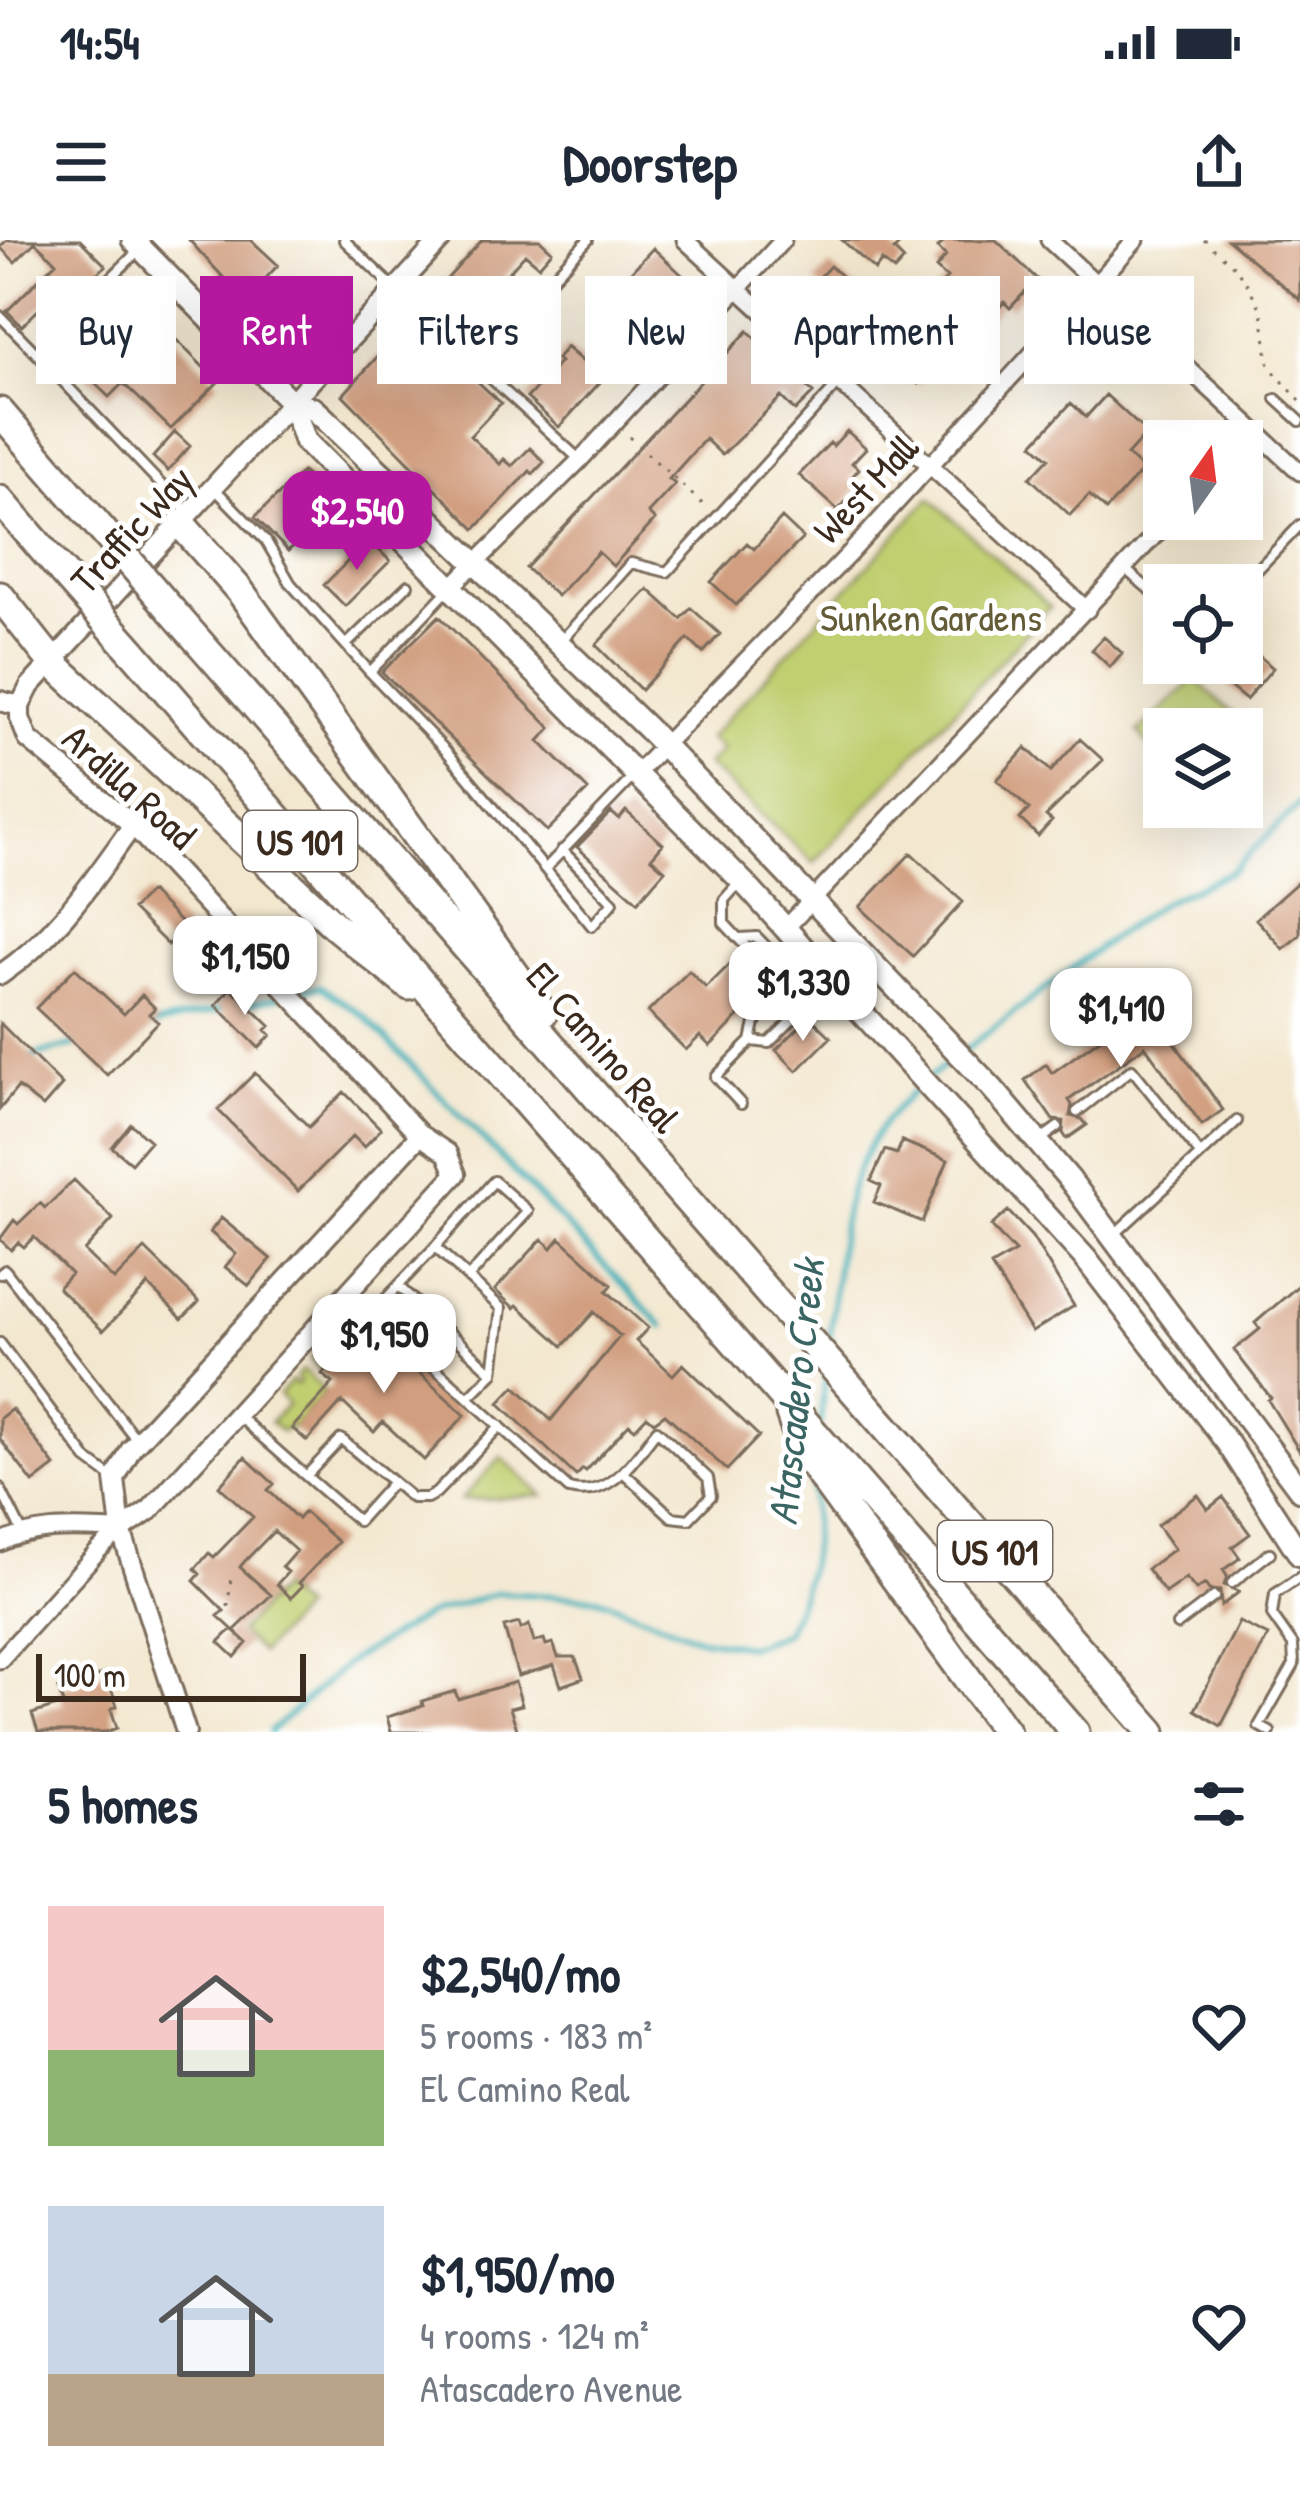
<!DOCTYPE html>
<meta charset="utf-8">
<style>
body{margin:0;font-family:"Patrick Hand",sans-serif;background:#f6f6f7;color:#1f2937;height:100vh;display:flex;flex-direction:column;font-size:45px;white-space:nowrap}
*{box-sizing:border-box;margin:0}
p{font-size:39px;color:#747a83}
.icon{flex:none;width:66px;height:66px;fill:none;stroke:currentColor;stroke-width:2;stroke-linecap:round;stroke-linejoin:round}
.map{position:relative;height:1492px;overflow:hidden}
.side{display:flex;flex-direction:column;background:#fff;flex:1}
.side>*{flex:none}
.banner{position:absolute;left:36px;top:36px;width:1230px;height:108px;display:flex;gap:24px}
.needle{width:78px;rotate:14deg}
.fabs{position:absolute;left:1143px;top:180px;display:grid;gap:24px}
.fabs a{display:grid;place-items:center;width:120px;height:120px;border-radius:0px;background:#fff;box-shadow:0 12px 48px #0002;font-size:60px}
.scale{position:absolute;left:36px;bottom:30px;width:270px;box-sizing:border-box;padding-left:12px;border:6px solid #3b2a1e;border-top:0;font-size:33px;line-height:42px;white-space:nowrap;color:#3b2a1e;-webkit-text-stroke:9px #fff;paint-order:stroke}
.price{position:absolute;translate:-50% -102px;padding:0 27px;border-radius:24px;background:#fff;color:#222;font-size:39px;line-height:78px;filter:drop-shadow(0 3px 6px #0008)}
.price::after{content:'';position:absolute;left:50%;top:72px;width:36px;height:27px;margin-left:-18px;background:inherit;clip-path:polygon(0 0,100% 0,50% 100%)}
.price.current{background:#b5179e;color:#fff}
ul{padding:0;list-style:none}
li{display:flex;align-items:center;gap:36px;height:300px;padding:0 48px}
li span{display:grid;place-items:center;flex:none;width:336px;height:240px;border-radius:0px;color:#555}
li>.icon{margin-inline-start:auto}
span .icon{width:144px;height:144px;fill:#fffc;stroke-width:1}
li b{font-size:51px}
h2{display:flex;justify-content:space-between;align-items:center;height:144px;padding:0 48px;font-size:51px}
.chip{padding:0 42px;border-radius:0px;background:#fff;box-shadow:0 12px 48px #0002;font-size:42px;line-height:108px}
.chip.current{background:#b5179e;color:#fff}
.status{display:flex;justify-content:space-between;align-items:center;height:84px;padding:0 60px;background:#fff;direction:ltr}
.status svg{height:33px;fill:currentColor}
header{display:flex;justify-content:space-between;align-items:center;height:156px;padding:0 48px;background:#fff;font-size:54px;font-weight:700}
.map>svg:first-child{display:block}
</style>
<div class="status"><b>14:54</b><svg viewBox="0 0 49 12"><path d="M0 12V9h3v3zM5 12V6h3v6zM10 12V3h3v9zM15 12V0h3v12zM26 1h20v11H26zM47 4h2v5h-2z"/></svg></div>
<header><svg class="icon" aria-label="menu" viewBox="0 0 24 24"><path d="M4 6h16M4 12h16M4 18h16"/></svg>Doorstep<svg class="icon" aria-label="share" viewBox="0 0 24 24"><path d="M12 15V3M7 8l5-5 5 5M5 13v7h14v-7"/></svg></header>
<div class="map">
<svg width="1300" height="1492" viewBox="0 0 1300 1492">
<rect width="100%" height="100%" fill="#fff"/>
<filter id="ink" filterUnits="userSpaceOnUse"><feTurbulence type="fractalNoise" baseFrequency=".00833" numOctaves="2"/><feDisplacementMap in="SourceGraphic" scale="24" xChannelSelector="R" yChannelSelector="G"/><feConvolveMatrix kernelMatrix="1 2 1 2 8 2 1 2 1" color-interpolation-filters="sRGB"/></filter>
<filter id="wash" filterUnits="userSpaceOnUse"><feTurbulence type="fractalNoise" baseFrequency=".004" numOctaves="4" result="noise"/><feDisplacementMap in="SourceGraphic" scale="48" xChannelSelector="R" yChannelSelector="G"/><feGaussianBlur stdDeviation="2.7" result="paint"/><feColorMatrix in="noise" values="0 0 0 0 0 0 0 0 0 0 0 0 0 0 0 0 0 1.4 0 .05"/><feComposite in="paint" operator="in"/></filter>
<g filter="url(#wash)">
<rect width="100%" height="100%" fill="#f3e7cf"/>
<path fill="#c1cf71" stroke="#7e7c48" stroke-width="3" d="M930 258 1050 367 814 623 707 525 722 510 709 498Z
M1195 439 1247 487 1242 491 1164 489V528L1138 492Z
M345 1083 358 1095 323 1132 312 1119Z
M303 1130 325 1151 292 1188 289 1186 282 1192 270 1182 288 1164 279 1155 291 1141 297 1145 300 1141 296 1137Z
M501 1217 543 1256 461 1260Z
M279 1349 302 1369 261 1413 239 1392Z"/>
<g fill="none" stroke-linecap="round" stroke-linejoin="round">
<path stroke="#3caeb5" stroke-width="6" d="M295 752 320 746 364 776 663 1086
M242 765 282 756
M149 786 224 769
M27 818 78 804
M930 837 1117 694 1162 663 1232 631 1300 564
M829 1107C841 1006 834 916 920 846
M820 1184 826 1132
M270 1492 351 1420 429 1374 498 1353 598 1358 701 1399 749 1406 785 1393C802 1360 812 1326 813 1288 814 1271 811 1256 813 1239"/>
</g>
<g id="blocks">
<path fill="#d19e7f" d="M7 0H80L106 26 70 56 61 47 22 86 7 71 56 22 35 2 15 22 0 7Z
M189 0H251L278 25 245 61Z
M482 0H540L552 11 539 26 525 14 484 59 497 72 453 119 501 163 470 196 500 224 504 219 512 226 530 208 544 222 533 234 530 231 475 289 343 155Z
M842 0H903L894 10 904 20 894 31 882 21 875 30Z
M945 0H996L1037 39 1010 68 1004 62 965 108 957 101 918 144 886 115 895 106 853 69 845 78 819 54 823 49 815 42 830 26 912 98 935 73 924 62 947 38 936 28 946 16 938 8Z
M1228 0H1300V60Z
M653 8 694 46 649 95 646 93 635 105 607 80 619 68 608 57Z
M130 53 218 142 171 189 123 143 109 157 80 129 88 121 75 108Z
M748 91 813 153 795 171 781 157 722 215 705 199 669 239 675 244 648 273 655 280 613 326 598 312 557 356 526 328Z
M566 107 603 139 559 187 527 158 560 122 557 119Z
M1106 155 1147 193 1127 215 1143 230 1106 270 1089 255 1070 275 1030 238 1049 218 1033 204 1071 163 1086 177Z
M847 191 866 208 852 223 859 229 850 239 859 247 838 270 799 235 830 203 833 206Z
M175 192 190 206 168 231 153 217Z
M302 232 317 245 295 267 313 286 288 311 255 277Z
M782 278 803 298 736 365 711 342 747 303 754 309Z
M369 300 390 321 345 366 324 345Z
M648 349 681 379 691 368 720 394 703 413 688 399 641 450 596 405Z
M439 376 551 488 539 501 588 550 547 591 382 432Z
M1104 397 1122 413 1110 427 1092 410Z
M1252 410 1273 428 1246 460 1225 443Z
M1080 499 1103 520 1046 576 1052 581 1038 596 1020 579 1029 569 997 540 1026 508 1051 531Z
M626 571 663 604 651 618 665 630 638 661 577 607 611 572 619 579Z
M911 613 963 662 913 716 860 667Z
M1300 640V695L1283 709 1256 679Z
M150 652 186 688 168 705 132 669Z
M759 711 769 722 762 727 763 736 758 741 766 749 710 806 700 796 686 810 648 772 689 731 706 748 735 719 739 724 745 718 754 720Z
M75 728 124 774 142 755 155 768 149 774 158 782 107 835 36 768Z
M231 748 270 786 266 790 271 795 259 808 216 765Z
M1147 765 1223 870 1202 885 1145 806 1069 860 1072 865 1070 876 1082 879 1087 885 1067 899 1063 893 1064 881 1053 880 1025 840 1046 824 1052 833Z
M810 777 831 797 797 831 776 810Z
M0 783 62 845 43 867 18 847 0 869Z
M255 833 309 887 344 852 381 889 364 907 353 896 298 951 218 870Z
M131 884 150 901 131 923 112 907Z
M902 901 948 920 922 982 874 962 881 946 871 941 885 910 897 914Z
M74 940 113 979 84 1011 114 1040 145 1009 199 1062 182 1079 148 1045 103 1091 58 1048 71 1034 34 997 24 1007 18 1002 11 1010 0 999 14 980 18 984 40 963 45 968Z
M1008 971 1032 997 1074 1066 1032 1092 991 1026 1015 1012 991 986Z
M221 978 271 1019 249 1046 225 1027 236 1014 210 992Z
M560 998 612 1045 607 1051 648 1088 636 1101 673 1135 683 1124 759 1196 727 1230 665 1174 654 1182 647 1176 635 1189 629 1184 586 1231 583 1229 576 1236 499 1163 515 1146 551 1180 620 1096 594 1072 563 1106 517 1065 514 1068 495 1050 542 999 552 1008Z
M1300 1044V1212L1268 1160 1271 1158 1234 1110 1260 1089 1255 1083Z
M367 1085 465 1175 424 1220 383 1182 374 1192 342 1162 307 1201 292 1188 333 1143 322 1134Z
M12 1169 55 1226 33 1243 0 1199V1178Z
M245 1217 274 1244 268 1250 298 1279 304 1272 338 1302 299 1343 302 1346 291 1358 277 1344 288 1332 282 1327 296 1311 274 1291 244 1322 240 1327 271 1355 234 1391 247 1403 235 1417 219 1402 232 1389 218 1376 224 1371 194 1341 200 1334 195 1329 209 1313 214 1317 253 1277 219 1246Z
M1198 1255 1208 1269 1223 1257 1250 1294 1232 1307 1240 1318 1223 1330 1227 1336 1224 1345 1239 1352 1221 1366 1220 1351 1209 1350 1205 1344 1196 1350 1186 1338 1165 1353 1147 1329 1174 1309 1157 1285Z
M1239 1382 1268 1396 1221 1486 1195 1470Z
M519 1383 521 1389 529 1385 534 1402 544 1399 546 1405 553 1403 558 1417H575L583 1438 561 1446 554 1425 518 1436 504 1387Z
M106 1433 117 1466 111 1469 117 1488 106 1492H38L32 1474 63 1464 58 1449Z
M515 1442 522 1465 510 1468 518 1492H391L387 1477 423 1466 422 1461 455 1451 458 1459Z"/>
</g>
</g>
<g filter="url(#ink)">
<use href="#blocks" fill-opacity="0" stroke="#7b6c5c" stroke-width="3"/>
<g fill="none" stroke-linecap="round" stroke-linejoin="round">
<g stroke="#7b6c5c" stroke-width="14">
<path id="service" d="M344 0 395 49
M140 9 36 113 189 274
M0 76 36 113
M1276 159 1300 181
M579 219 473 122 588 0
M216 250 266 301 291 344 370 432
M1125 329 1164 362
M1242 346 1300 285
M449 349 370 432 448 513 545 629 633 537
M561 401 631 323 667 332 839 143
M346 405 408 345
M545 629 592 686 613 662 562 610
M740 642 724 660V683L751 712
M740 698 757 697 795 737
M769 730 785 747
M751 801 769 803 800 772 817 765 833 749
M741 864 716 837 751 801 755 783 812 719
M1077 872 1132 829 1200 914
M1040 900 1058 887
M1116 993 1237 881
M435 1007 494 941 528 971 468 1038
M0 1034 5 1030 136 1199
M351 1052 569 1249C611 1260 634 1219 657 1190L708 1238 711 1256 689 1279 672 1277 623 1232
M373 1072 398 1046
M0 1103 87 1219 114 1239
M468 1158 493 1133 398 1046 435 1007 501 1068 493 1133
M237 1175 306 1236 341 1199 412 1258H427L436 1253 500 1186
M306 1236 358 1281 393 1242
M0 1248 22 1292
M1232 1343 1270 1313
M1177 1385 1214 1357
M1270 1492 1259 1486 1294 1425 1293 1405 1272 1375 1275 1354 1300 1337"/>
</g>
<g stroke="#7b6c5c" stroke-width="21">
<path id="minor" d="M685 0 1087 370
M1049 0 1300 232
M450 348 580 220 783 0
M635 535 851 312 1136 0
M785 689 1170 279
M0 1303C38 1284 80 1289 121 1290
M0 1420 99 1310 121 1290"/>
</g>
<g stroke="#7b6c5c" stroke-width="24">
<path id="tertiary" d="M0 461 20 466V478L28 499 133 585 420 895 447 913 456 934 150 1270 121 1290
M20 466 30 446 441 0
M0 735C58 696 93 640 133 585
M186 1492 121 1290 115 1239 131 1209 420 895"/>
</g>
<g stroke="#7b6c5c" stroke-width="27">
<path id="secondary" d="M133 0 292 163 314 169 326 180 647 488 992 848 1070 940 1300 1250
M292 163 305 201 745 644 1085 1018 1229 1205 1300 1315"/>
</g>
<g stroke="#7b6c5c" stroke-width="33">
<path id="motorway" d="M0 172 102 290
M0 260 63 333
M181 284 240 351 543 773
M0 356 53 423 335 686 409 746
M172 371 1152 1492
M133 412 1075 1492
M790 1174 803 1211 1006 1492"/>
</g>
<path stroke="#7b6c5c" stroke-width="3" stroke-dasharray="3 9" stroke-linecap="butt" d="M1204 0 1234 26 1247 44 1262 71 1269 126 1300 161
M629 197 707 268
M228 1367 231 1336"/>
<use href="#service" stroke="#fff" stroke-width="8"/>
<use href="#minor" stroke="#fff" stroke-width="15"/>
<use href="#tertiary" stroke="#fff" stroke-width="18"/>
<use href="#secondary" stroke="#fff" stroke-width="21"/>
<use href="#motorway" stroke="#fff" stroke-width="27"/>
<g stroke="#7b6c5c" stroke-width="33" stroke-linecap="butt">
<path id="motorway-bridge" d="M102 290 172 371
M63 333 133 412"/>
</g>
<use href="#motorway-bridge" stroke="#fff" stroke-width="27"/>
</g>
</g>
<g text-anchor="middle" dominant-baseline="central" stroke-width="10" stroke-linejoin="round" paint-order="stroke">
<g fill="#fff" stroke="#766a62" stroke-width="3">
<rect x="243" y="571" width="114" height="60" rx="9"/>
<rect x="938" y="1281" width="114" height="60" rx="9"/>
</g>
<g font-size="36" font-weight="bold" fill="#3b2a1e">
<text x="300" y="601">US 101</text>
<text x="995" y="1311">US 101</text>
</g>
<g font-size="39" fill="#3b2a1e" stroke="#fff">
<text transform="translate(865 248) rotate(-47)">West Mall</text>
<text transform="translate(131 289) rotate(-47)">Traffic Way</text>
<text transform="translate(130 546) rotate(42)">Ardilla Road</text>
<text transform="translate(604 807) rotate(49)">El Camino Real</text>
</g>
<g font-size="39" fill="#635c37" stroke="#fff">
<text x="931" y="376">Sunken Gardens</text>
</g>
<g font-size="42" font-style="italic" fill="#3b6562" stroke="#fff">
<text transform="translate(795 1152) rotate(-84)">Atascadero Creek</text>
</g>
</g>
</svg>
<div class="fabs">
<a><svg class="needle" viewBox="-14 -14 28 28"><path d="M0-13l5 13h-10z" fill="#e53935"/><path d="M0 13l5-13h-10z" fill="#747a83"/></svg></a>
<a><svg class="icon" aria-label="locate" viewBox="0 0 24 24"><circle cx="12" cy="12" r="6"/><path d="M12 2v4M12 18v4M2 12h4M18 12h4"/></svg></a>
<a><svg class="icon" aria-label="layers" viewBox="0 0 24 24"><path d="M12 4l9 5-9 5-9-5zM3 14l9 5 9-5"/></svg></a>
</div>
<div class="scale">100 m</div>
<b class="price current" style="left:357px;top:333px">$2,540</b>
<b class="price" style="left:245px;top:778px">$1,150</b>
<b class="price" style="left:803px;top:804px">$1,330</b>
<b class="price" style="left:1121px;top:830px">$1,410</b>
<b class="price" style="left:384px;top:1156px">$1,950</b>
<div class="banner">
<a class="chip">Buy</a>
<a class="chip current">Rent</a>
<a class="chip">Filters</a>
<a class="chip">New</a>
<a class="chip">Apartment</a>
<a class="chip">House</a>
</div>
</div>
<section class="side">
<h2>5 homes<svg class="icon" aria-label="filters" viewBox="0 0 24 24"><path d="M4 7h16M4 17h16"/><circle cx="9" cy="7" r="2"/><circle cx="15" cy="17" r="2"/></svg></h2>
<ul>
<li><span style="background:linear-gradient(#f6c9c9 60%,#8fb573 0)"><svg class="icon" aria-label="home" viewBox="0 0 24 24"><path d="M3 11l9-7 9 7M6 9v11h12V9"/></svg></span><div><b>$2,540/mo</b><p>5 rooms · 183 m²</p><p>El Camino Real</p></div><svg class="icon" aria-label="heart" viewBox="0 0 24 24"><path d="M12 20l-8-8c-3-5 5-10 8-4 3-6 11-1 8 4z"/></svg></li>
<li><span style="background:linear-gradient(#c9d6e8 70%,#b9a48a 0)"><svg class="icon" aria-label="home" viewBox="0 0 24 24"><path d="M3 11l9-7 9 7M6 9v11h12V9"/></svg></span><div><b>$1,950/mo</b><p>4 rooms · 124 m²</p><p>Atascadero Avenue</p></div><svg class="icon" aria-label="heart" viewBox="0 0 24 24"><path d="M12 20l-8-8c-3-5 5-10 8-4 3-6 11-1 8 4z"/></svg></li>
</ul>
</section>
